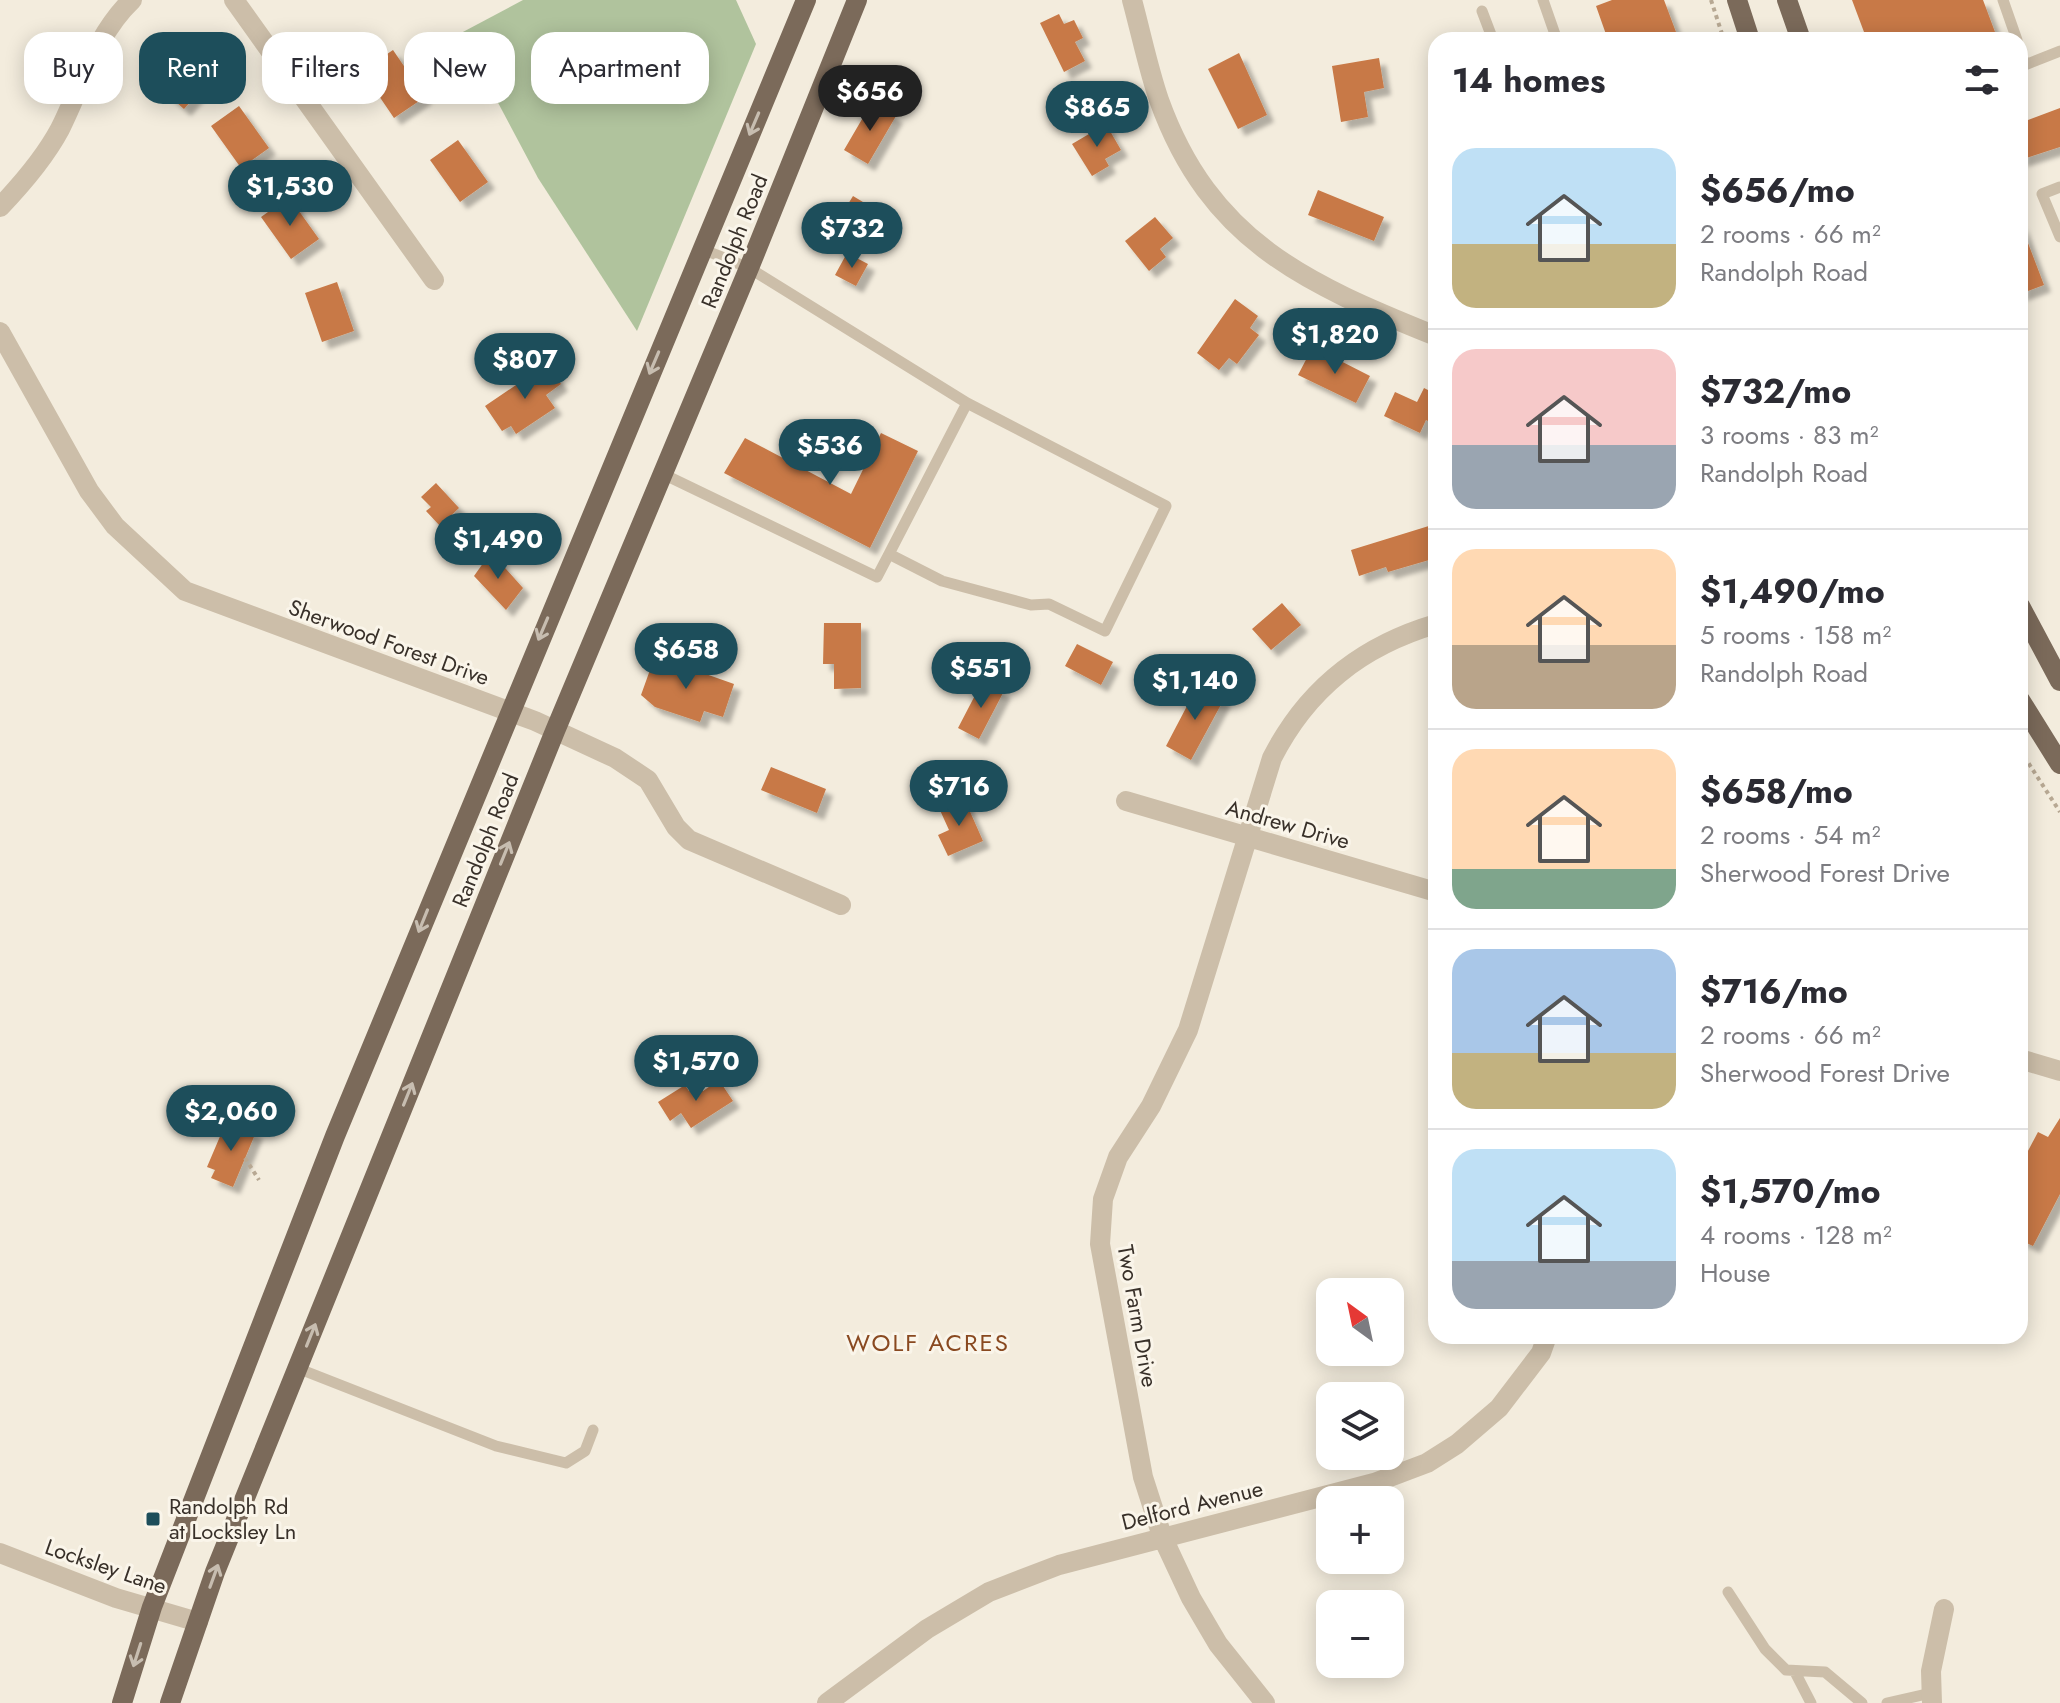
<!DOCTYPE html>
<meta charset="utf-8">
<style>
body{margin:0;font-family:Jost,sans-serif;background:#f2f2f3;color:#2b2b33;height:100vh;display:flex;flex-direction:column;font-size:30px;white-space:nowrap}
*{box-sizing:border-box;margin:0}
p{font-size:26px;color:#7c7c81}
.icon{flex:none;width:44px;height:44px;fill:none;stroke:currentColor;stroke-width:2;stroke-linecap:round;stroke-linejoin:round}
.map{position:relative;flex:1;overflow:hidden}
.drawer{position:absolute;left:1428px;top:32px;width:600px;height:1312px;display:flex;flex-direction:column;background:#fff;border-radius:24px;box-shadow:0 4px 20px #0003}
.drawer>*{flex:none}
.banner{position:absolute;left:24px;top:32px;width:760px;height:72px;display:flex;gap:16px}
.needle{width:52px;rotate:327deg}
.buttons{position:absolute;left:1316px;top:1278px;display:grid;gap:16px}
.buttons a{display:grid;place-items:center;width:88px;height:88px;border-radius:16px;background:#fff;box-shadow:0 4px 20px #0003;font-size:40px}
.price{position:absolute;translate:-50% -68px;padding:0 18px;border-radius:28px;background:#1d4e5b;color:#fff;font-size:26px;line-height:52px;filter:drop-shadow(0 2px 4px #0008)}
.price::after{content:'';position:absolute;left:50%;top:48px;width:24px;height:18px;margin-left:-12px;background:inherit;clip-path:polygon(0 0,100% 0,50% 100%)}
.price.active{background:#222;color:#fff}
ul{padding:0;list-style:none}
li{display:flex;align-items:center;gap:24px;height:200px;padding:0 24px}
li+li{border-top:2px solid #e1e1e2}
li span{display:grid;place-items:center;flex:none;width:224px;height:160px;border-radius:24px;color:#555}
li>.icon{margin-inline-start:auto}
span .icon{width:96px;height:96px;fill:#fffc;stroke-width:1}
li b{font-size:34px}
h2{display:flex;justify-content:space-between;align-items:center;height:96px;padding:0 24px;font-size:34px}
.chip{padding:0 28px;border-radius:24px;background:#fff;box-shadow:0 4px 20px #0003;font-size:28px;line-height:72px}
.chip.active{background:#1d4e5b;color:#fff}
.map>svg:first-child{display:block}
</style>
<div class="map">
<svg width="2060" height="1703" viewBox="0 0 2060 1703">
<defs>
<filter id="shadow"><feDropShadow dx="7" dy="7" stdDeviation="2" flood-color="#0004"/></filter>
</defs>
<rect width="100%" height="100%" fill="#f3ecdd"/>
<path fill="#b0c39d" d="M523 0H736L756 44 637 331 538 178 461 33Z"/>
<path fill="#c87946" filter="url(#shadow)" d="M1612 0H1664L1679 40H1608L1596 6Z
M1852 0H1983L1998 40H1867Z
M1059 14 1064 24 1074 20 1083 38 1075 42 1085 61 1064 72 1040 23Z
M166 44 209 81 184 109 141 72Z
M393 50 425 97 394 118 362 71Z
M1239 53 1267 115 1238 129 1208 69Z
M1379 58 1384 88 1364 92 1368 117 1341 122 1332 66Z
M872 102 896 116 868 164 844 150Z
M239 106 269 148 241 168 211 126Z
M2060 108V147L2020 160V123Z
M1106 124 1121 150 1105 159 1109 166 1092 176 1072 144Z
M458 140 488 182 460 202 430 160Z
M1318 190 1384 217 1374 241 1308 215Z
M853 196 873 208 849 247 829 235Z
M289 197 319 239 291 259 261 217Z
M1155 217 1173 238 1160 249 1166 257 1149 271 1125 241Z
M2020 222 2044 285 2020 294Z
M847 253 868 264 856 286 835 275Z
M337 282 354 331 322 342 305 293Z
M1235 299 1258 316 1250 328 1259 335 1237 364 1229 358 1219 370 1197 353Z
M1323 352 1370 376 1356 403 1298 375 1309 354 1319 359Z
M547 364 561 384 546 395 555 408 516 434 511 426 502 431 485 406Z
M1424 388 1436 394V425L1426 420 1420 433 1384 416 1395 392 1417 402Z
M881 433 918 451 870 548 724 473 745 438 851 494Z
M436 483 459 508 440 526 426 511 431 507 421 497Z
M1432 525 1436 558 1388 572 1386 567 1359 576 1351 550Z
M491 552 523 588 506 610 474 576Z
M1282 603 1301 625 1271 650 1252 629Z
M824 623H861V688L834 689V664H823Z
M1077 644 1113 662 1101 685 1065 666Z
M655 656 734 684 723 717 704 711 700 722 655 707 641 695Z
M983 680 1004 691 979 739 958 728Z
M1198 685 1224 699 1191 760 1166 746Z
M771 767 826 789 817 813 761 790Z
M964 798 983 841 948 856 938 835 949 830 939 808Z
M719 1080 733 1101 691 1128 681 1113 670 1121 658 1102 685 1085 689 1091 699 1085 703 1091Z
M2060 1118V1194L2033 1246 2020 1240V1166L2038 1132 2048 1137Z
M227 1120 256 1132 233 1187 211 1178 215 1170 207 1167Z"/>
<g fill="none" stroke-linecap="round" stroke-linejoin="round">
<path stroke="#b7a893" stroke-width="4" stroke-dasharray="4 4" stroke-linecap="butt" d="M1711 0 1724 40
M2020 750 2060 812
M245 1158 259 1180"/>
<path stroke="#ccbea9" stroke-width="11" d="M1543 0 1557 40
M2003 0 2017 40
M1482 11 1493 40
M2020 50 2025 65
M2020 67 2060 51
M2060 187 2042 194 2060 237
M702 249 749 268 967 403
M663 474 877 577 889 554 967 403 1166 506 1105 631 1049 604 1031 605 942 581 889 554
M297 1368 496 1446 566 1463 585 1451 593 1430
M1728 1592 1765 1649 1786 1670 1825 1672 1862 1703
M1795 1672 1811 1703
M1887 1703 1931 1693"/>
<path stroke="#ccbea9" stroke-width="20" d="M234 0 434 280
M1132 0C1141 33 1148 68 1159 100 1210 242 1307 284 1436 336
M0 207C22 184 45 157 60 129 82 85 96 34 132 0
M0 332 89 491 115 526 185 591 535 721 615 758 648 780 676 827 689 840 841 905
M1126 801 1436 892
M2020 1059 2060 1071
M0 1553 116 1598 198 1622
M827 1703 927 1629 989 1592 1059 1565 1374 1483 1427 1463 1457 1444 1499 1408 1541 1353 1547 1336
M1265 1703 1218 1644 1191 1598 1162 1536 1143 1477 1100 1244 1103 1199 1118 1157 1151 1106 1188 1030 1272 758C1307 689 1361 646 1436 624
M1932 1703 1931 1671 1944 1609"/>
<path stroke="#7b6a5a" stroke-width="20" d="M1737 0 1750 40
M1787 0 1801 40
M2020 606 2060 681
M2020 700 2060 764
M122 1703 152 1607 335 1136 806 0
M170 1703 215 1572 555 731 749 268 857 0"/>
</g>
<defs><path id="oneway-shaft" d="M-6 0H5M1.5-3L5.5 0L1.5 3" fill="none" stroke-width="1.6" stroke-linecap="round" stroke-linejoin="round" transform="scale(2)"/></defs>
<g stroke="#c7bdb0">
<use href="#oneway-shaft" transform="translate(754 124) rotate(113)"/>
<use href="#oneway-shaft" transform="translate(654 363) rotate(113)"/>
<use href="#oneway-shaft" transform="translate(543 629) rotate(113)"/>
<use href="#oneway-shaft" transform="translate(505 853) rotate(-68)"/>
<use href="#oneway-shaft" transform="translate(423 921) rotate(112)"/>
<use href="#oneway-shaft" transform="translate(408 1094) rotate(-68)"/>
<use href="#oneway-shaft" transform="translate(311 1335) rotate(-68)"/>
<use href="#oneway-shaft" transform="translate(214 1576) rotate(-70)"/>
<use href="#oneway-shaft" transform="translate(137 1655) rotate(108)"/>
</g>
<rect fill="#1d4e5b" stroke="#faf5ea" stroke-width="3" x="145" y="1511" width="16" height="16" rx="4"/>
<g text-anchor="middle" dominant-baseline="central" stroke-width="6" stroke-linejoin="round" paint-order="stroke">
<g font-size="22" fill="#383029" stroke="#faf5ea">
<text transform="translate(734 241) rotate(-68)">Randolph Road</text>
<text transform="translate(389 642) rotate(20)">Sherwood Forest Drive</text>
<text transform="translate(1288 824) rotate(16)">Andrew Drive</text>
<text transform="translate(485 840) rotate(-68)">Randolph Road</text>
<text transform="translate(1138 1316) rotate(80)">Two Farm Drive</text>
<text transform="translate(1192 1505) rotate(-14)">Delford Avenue</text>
<text transform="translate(106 1566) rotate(19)">Locksley Lane</text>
</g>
<g font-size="22" fill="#383029" stroke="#faf5ea" text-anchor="start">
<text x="169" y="1506">Randolph Rd<tspan x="169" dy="25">at Locksley Ln</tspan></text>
</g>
<g font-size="24" letter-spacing="2" fill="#894920" stroke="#faf5ea">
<text x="928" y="1342">WOLF ACRES</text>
</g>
</g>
</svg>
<div class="buttons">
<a><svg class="needle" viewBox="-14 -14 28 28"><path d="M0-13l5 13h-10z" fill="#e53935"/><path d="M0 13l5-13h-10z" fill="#7c7c81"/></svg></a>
<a><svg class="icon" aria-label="layers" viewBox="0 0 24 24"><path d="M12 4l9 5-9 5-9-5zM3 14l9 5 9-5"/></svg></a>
<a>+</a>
<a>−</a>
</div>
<b class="price active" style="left:870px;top:133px">$656</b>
<b class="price" style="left:1097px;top:149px">$865</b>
<b class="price" style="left:290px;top:228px">$1,530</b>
<b class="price" style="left:852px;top:270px">$732</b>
<b class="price" style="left:1335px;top:376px">$1,820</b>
<b class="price" style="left:525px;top:401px">$807</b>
<b class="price" style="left:830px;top:487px">$536</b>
<b class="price" style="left:498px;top:581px">$1,490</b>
<b class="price" style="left:686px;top:691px">$658</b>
<b class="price" style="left:981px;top:710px">$551</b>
<b class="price" style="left:1195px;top:722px">$1,140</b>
<b class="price" style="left:959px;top:828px">$716</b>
<b class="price" style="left:696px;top:1103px">$1,570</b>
<b class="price" style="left:231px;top:1153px">$2,060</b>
<div class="banner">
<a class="chip">Buy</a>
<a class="chip active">Rent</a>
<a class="chip">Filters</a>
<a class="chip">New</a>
<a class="chip">Apartment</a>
</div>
<section class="drawer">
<h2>14 homes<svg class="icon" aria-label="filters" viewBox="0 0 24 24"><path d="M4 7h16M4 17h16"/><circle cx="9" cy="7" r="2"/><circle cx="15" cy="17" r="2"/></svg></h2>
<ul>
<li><span style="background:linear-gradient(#bfe0f5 60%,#c2b280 0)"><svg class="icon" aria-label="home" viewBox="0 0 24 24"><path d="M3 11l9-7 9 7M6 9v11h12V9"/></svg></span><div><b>$656/mo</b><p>2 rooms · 66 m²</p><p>Randolph Road</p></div></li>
<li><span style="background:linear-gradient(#f6c9c9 60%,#9aa5b1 0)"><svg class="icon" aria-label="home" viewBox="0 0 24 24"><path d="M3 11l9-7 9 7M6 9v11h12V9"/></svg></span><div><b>$732/mo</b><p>3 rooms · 83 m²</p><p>Randolph Road</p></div></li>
<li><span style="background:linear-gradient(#ffd9b3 60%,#b9a48a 0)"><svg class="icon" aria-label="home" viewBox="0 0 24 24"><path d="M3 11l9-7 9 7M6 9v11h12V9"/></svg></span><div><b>$1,490/mo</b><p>5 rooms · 158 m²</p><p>Randolph Road</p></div></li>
<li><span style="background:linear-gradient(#ffd9b3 75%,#7fa58c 0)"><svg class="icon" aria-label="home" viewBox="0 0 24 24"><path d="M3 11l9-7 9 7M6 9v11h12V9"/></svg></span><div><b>$658/mo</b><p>2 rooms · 54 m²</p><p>Sherwood Forest Drive</p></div></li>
<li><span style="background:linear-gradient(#a9c7e8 65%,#c2b280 0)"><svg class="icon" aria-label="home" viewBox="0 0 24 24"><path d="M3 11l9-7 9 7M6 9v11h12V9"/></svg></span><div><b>$716/mo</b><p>2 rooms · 66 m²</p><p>Sherwood Forest Drive</p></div></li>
<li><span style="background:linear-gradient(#bfe0f5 70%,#9aa5b1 0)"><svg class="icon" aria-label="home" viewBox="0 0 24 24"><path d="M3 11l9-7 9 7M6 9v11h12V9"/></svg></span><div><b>$1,570/mo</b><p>4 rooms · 128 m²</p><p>House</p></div></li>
</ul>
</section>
</div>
